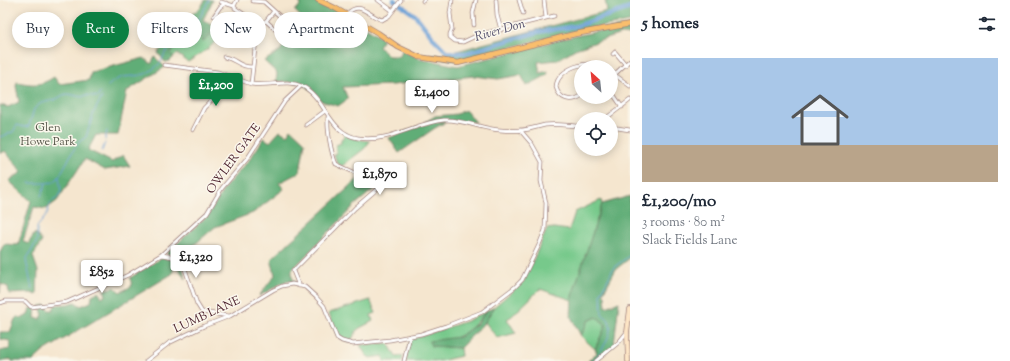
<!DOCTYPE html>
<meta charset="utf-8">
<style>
body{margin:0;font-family:"Sorts Mill Goudy",serif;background:#f2f2f3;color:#1f2937;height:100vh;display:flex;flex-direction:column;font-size:15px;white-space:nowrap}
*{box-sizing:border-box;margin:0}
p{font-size:13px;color:#747a83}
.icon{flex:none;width:22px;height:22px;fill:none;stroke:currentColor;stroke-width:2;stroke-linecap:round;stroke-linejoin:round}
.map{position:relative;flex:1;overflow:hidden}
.drawer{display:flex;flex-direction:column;background:#fff;width:380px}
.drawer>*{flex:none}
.banner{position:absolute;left:12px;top:12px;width:380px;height:36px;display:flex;gap:8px}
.needle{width:26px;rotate:333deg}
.buttons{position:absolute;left:574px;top:60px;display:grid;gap:8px}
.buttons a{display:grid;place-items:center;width:44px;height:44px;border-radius:50%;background:#fff;box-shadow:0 2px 10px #0003;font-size:20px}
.price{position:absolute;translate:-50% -34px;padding:0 9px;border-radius:4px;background:#fff;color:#222;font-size:13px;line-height:26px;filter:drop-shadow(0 1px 2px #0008)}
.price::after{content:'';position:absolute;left:50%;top:24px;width:12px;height:9px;margin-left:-6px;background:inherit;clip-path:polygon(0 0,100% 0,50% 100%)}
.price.active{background:#0b8043;color:#fff}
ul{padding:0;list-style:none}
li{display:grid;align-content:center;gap:8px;height:212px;padding:0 12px}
li span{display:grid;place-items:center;height:124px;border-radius:0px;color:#555}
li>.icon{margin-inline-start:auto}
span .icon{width:72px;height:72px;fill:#fffc;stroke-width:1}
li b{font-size:17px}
h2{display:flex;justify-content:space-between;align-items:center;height:48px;padding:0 12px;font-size:17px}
.pill{padding:0 14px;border-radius:18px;background:#fff;box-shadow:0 2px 10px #0003;font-size:14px;line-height:36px}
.pill.active{background:#0b8043;color:#fff}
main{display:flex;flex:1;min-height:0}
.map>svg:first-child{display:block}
</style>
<main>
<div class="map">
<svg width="630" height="361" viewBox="0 0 630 361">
<rect width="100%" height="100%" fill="#fbf7ec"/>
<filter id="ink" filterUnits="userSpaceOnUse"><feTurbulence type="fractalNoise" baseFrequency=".025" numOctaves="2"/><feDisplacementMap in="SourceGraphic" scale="8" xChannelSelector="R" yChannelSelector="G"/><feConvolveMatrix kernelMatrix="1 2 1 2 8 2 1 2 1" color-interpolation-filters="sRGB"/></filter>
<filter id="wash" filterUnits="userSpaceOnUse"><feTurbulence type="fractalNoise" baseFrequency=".012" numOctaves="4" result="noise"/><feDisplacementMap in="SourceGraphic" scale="16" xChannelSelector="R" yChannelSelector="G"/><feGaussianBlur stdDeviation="0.9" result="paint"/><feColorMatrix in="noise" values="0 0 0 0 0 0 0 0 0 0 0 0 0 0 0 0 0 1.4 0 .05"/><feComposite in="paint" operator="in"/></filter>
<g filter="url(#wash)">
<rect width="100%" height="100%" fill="#f5e6cf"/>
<path fill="#77c98b" stroke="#60745b" d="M197 27 220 33C215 47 200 54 188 62L177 54 174 57 170 54 184 36Z
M345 133C353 139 360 140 370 141L364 149 342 166 337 163 334 154 336 153V145L341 143V139L345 136Z
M601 200 602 204 572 300 540 289 512 316 507 319 516 333 497 338 485 322 494 307 524 281 547 229 554 228 569 230 575 212Z
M370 300 376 313 371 315 373 321 358 329 350 342C335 338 334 326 329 313Z
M485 312C469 335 456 338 431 346L460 348 461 356 441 361H405L410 340 467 321Z
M597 317 606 325 595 349 581 336 588 321Z
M388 343 396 357 403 356 402 361H384L383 356 370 358 366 355 360 345Z"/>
<path fill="#61ad77" stroke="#566651" d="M205 0H213L203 20 221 29 220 33 215 31 203 42 196 27 184 36 170 54 174 57 170 61 165 62 158 53 180 24 201 7Z
M296 0H314L335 9 382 37V41L379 47 389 56H400L402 50 419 58 458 66 575 36 630 25V35L621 34 575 49 557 60 538 62 540 73 548 71 547 75 527 86 521 75 498 79 474 76 392 85 343 87 348 99 338 106 321 101 314 92 300 83 276 81 277 73 264 61 279 52 302 18 295 11 301 4Z
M605 0H630V22L574 31 457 61 423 56 445 54 607 11Z
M155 57 165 67 127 91 118 135H96L88 150 112 162 123 155 130 166 105 170 85 159 57 201 46 209 34 207 23 241 28 244 35 233 42 241 33 256 38 271 37 295 31 293 9 294 8 287 1 284 0 293V252L4 244 18 245 31 201 9 181 22 172 5 151 0 154V105L8 107 19 102 16 86 17 82C33 85 41 86 54 77L59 84 89 80 91 72 144 58 151 64Z
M465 110 476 122 436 120 425 122 435 116 457 114Z
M435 122H446L435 128 399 153 389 138 419 126Z
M291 129 305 142 300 172 279 183 284 189 253 213 215 227 180 257 175 254H166L208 215 225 187 250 159 264 138 270 142 280 131 287 135Z
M359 178H381L382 182 355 205 292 270V277L296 283 288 280 259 296 275 275 271 259Z
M630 196V258L616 269 603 293 605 295 606 307 619 302 614 345 594 361H588L597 353 595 349 606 325 597 317 588 321 581 336 571 317 572 296 602 204Z
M161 258 173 259 181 263 186 279 175 264 172 274 44 351 33 361H12L11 359 0 361V351L10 349V341L0 339V332H10L15 319 18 316 21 319 28 315 30 308H36L35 318 40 319 43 315 40 306 46 305 49 310H53L55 305 68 304 75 302 81 306 91 302 92 295 98 292 102 297 106 295 104 290 114 287 120 292 132 286 130 278Z
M108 263 104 267V271L109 277 90 276 94 265Z
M494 307 485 322 460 348 431 346 429 341 459 337 478 323 485 312Z"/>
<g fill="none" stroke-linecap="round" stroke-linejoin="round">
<path stroke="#689ed5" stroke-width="1" d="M161 62 165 53 181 34 197 23 209 0
M108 86C121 73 130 78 145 74 151 71 156 67 161 62
M0 137 13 132 17 125 24 127 29 126 34 109 41 103 55 100 63 95 68 94 82 97 86 95 98 97 100 93
M105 140 107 131
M102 151 105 143
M29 183H46
M41 196 46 183 54 182 59 177 73 151 79 142 86 137 94 112 102 97
M32 289 26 260 37 241V227L46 216 51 202 57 198 61 192 59 177
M593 361C600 354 615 331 609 321 608 318 604 316 602 314L601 293 614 267 628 257 630 254"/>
<path stroke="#689ed5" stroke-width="4.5" d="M394 0 416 16 434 39 447 52 456 53H466L480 49 538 32 577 26 630 8"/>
</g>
</g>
<g filter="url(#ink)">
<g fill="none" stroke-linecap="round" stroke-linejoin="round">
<g stroke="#a0827d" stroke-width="4.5">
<path id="street" d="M237 0 234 6 235 8C243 14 255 20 257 31L251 84C268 87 286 79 302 86 326 98 328 133 358 138 389 143 414 123 444 120 463 119 481 129 500 130 511 131 522 131 533 128 537 127 541 126 545 125 557 123 569 126 581 126
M378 0 393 11
M452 0 450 13 452 29 450 34V37L455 41 463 42 478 35 554 16
M496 0 497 15 501 30
M519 0 523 13
M544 0 546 18
M253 1 264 2 284 20
M423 1 424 0
M221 2 234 6
M347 14C360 0 367 15 382 20L389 16 401 0
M214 16 220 7 226 3
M266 21 277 31
M256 25 266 21 274 11
M474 25 473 13 476 0
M613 54 615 52 626 65
M224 57C237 59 238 67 252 67
M164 65 218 72 251 84
M611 72 630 86
M615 74 630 60
M611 91 622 107
M581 96C571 103 559 99 556 87 557 68 590 58 605 67
M605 119 630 100
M306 125 325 111
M611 127 630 130
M193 130 204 108 214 98 226 83 234 78
M161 255C169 256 177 257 183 263L197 304 202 312 229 316
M299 286 293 271 355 208 384 183V179L381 176 360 175 336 164C331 153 327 130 328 117
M0 303 6 301H25L31 307 67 302 128 275 161 255 207 213 222 188 247 159 285 101 301 86
M146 361 169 343 204 326 230 316 273 290 282 286 292 284 305 287 316 297 324 306 337 338 342 341 353 344 390 340 421 334 446 326 482 312 515 287 522 280 539 245 545 230 546 203 541 181 542 162 532 144 520 130
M404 361 410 336
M596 361 619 342 627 332"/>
</g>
<g stroke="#a0827d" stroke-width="5.5">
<path id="secondary" d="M628 361 627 332 630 309"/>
</g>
<g stroke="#a0827d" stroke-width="6">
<path id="primary" d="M318 0 335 8 378 33 398 47 419 57 458 63 575 34 630 24"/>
</g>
<use href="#street" stroke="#fff" stroke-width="3"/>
<use href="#secondary" stroke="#fde5c5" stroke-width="4"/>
<use href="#primary" stroke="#f9be6d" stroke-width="4.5"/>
</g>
</g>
<g text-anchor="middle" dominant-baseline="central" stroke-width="3" stroke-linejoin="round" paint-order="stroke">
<g font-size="12" fill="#5a5a4d" stroke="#fbf7ec">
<text x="48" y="128">Glen<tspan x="48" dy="14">Howe Park</tspan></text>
</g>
<g font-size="12" fill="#4a1f2b" stroke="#fbf7ec">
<text transform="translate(234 159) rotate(-54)">OWLER GATE</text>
<text transform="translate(207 315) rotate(-25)">LUMB LANE</text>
</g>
<g font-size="13" font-style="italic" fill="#56526f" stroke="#fbf7ec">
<text transform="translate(500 31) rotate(-16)">River Don</text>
</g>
</g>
</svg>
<div class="buttons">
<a><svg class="needle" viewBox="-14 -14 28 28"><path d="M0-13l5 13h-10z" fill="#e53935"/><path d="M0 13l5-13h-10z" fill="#747a83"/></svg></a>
<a><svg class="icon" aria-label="locate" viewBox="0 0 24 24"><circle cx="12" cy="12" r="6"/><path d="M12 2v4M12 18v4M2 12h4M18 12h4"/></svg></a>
</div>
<b class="price active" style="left:216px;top:107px">£1,200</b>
<b class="price" style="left:432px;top:114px">£1,400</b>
<b class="price" style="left:380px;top:196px">£1,870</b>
<b class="price" style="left:196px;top:279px">£1,320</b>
<b class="price" style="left:102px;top:294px">£852</b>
<div class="banner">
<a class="pill">Buy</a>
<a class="pill active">Rent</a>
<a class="pill">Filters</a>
<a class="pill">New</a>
<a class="pill">Apartment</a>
</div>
</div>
<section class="drawer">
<h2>5 homes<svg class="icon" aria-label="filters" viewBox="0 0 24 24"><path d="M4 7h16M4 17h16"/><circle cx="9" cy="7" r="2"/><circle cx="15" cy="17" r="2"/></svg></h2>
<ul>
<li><span style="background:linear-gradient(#a9c7e8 70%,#b9a48a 0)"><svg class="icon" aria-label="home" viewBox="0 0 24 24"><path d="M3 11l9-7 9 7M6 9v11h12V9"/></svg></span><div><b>£1,200/mo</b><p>3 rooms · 80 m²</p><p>Slack Fields Lane</p></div></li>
</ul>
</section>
</main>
